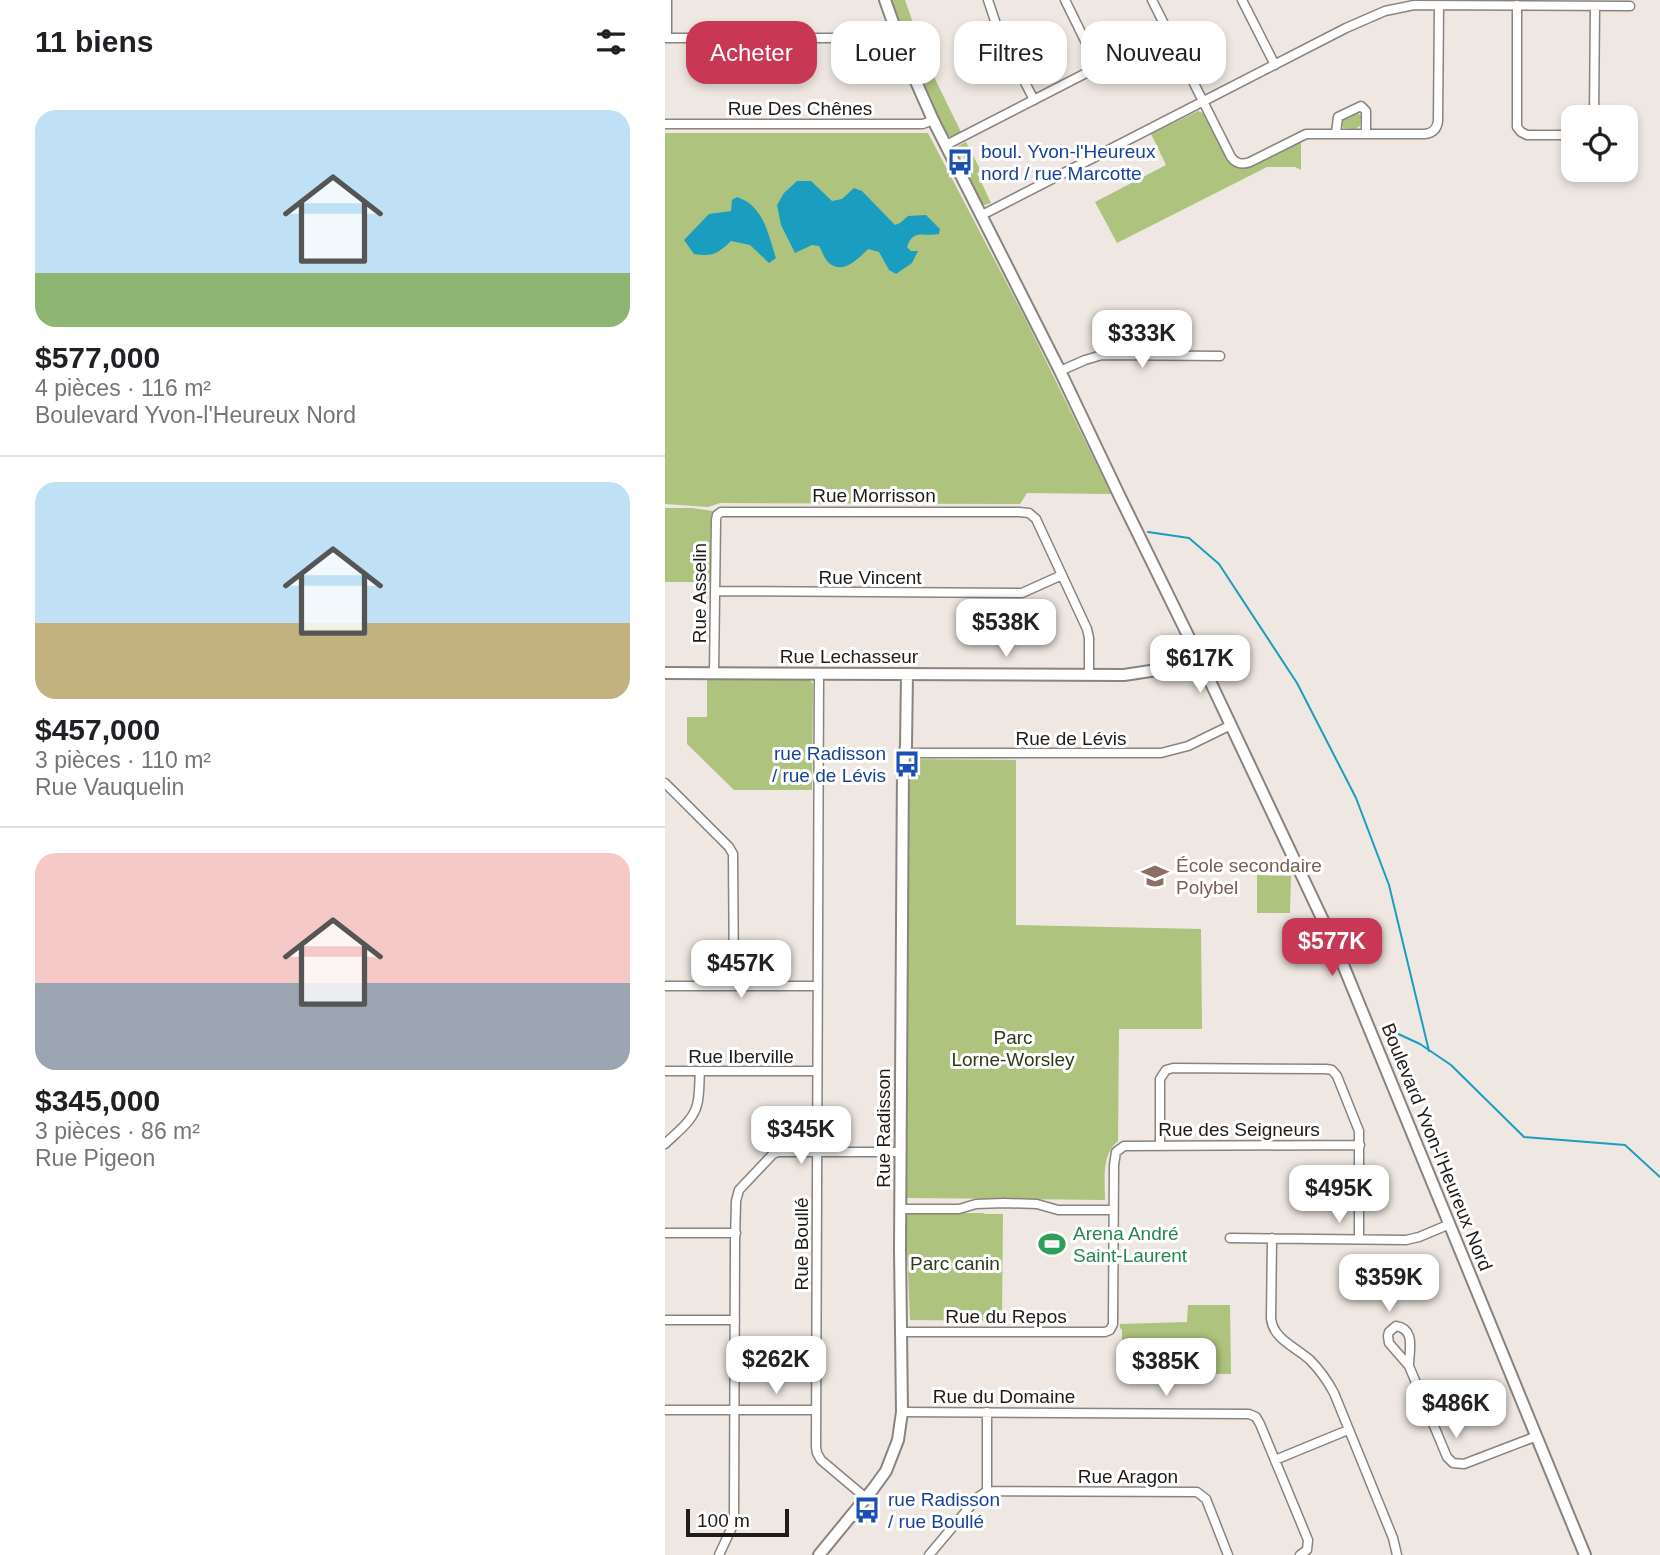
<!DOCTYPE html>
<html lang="fr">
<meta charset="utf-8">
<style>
body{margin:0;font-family:Helvetica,sans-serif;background:#f2f2f2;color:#202124;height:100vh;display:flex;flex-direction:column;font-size:26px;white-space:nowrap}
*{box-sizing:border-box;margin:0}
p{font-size:23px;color:#757577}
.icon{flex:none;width:38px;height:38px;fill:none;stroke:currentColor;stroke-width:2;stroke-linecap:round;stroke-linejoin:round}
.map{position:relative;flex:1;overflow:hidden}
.sheet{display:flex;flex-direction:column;background:#fff;width:665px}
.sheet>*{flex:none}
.guide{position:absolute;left:21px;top:21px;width:665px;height:63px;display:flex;gap:14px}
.fabs{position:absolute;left:896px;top:105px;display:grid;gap:14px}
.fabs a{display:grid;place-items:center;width:77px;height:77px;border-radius:14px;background:#fff;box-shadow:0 4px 10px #0003;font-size:35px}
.scale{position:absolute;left:21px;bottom:18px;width:103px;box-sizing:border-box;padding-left:7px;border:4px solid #1e1b19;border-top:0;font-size:19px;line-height:24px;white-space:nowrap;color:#1e1b19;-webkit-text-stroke:5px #fff;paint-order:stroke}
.price{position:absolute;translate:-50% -60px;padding:0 16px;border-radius:14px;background:#fff;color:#222;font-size:23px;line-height:46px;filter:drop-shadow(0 2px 4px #0008)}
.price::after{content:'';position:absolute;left:50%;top:42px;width:21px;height:16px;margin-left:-10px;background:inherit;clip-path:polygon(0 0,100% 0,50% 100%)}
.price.on{background:#c83855;color:#fff}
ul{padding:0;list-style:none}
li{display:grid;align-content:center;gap:14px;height:371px;padding:0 35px}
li+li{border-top:2px solid #e0e0e0}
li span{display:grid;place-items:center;height:217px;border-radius:21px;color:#555}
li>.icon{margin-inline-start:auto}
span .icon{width:126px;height:126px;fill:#fffc;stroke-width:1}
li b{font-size:30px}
h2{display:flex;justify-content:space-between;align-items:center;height:84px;padding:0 35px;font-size:30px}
.chip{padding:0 24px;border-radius:21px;background:#fff;box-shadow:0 4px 10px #0003;font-size:24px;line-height:63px}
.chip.on{background:#c83855;color:#fff}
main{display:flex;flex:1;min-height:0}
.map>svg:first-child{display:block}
</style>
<main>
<section class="sheet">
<h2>11 biens<svg class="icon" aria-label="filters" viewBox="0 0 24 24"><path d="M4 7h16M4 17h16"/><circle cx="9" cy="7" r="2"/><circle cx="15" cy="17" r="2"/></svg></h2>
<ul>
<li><span style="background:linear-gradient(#bfe0f5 75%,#8fb573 0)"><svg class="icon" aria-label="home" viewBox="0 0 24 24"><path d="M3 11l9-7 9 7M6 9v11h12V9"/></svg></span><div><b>$577,000</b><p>4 pièces · 116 m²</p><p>Boulevard Yvon-l'Heureux Nord</p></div></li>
<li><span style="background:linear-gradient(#bfe0f5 65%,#c2b280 0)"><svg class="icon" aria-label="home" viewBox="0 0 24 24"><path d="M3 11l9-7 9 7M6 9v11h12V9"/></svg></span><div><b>$457,000</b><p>3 pièces · 110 m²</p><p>Rue Vauquelin</p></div></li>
<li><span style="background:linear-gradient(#f6c9c9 60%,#9aa5b1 0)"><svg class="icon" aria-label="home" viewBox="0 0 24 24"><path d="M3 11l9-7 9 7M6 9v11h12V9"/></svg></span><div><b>$345,000</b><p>3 pièces · 86 m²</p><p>Rue Pigeon</p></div></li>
</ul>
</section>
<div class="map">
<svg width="995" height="1555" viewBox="0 0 995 1555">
<rect width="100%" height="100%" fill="#efe8e2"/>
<path fill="#adc37e" d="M224 0H240L253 37 244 40 239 39Z
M257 47 271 81 296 132 286 137 280 133 245 57 247 51Z
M533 111 538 113 562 160 572 167 579 168 586 167 636 141V170L630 167H602L452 243 430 202 501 165 486 134Z
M690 114H694L696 116 695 126 690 129 678 128 677 125 678 120Z
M0 133H263L360 318 446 494 362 493 355 504 55 503 43 507 0 504Z
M301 142 316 171 312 173 326 203 320 205 316 203 296 165 301 162 298 156 294 158 291 153V147Z
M0 508H27L48 511 46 517 45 582H0Z
M42 679H143L146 681 148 684 147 790H69L22 744V717H42Z
M248 759 351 760V925L536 929 537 1029H454L453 1141C436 1155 440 1179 440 1200L242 1198 243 764 244 761Z
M592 875 626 876 625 913H592Z
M242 1213H318L320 1214H338L337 1321 245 1320 242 1251Z
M523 1305H565L566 1374 457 1373V1330L455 1328V1324L522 1322Z"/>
<path fill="#1b9dc0" d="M132 181H146L167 201 177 199 189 188 197 191 230 225 235 223 243 216 261 215 275 229 274 234C259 237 248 228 242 247L246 251H253L247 263 231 274 224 270 214 252 203 249C193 259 177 276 163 262 159 258 157 251 154 246L147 245 130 253 116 225 112 205 119 193Z
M72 197C99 206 103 234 111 258L104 263 85 245 66 241C52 254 48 257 29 254L19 240 44 214 66 211 67 200Z"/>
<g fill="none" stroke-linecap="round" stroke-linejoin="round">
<path stroke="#1b9dc0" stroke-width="2" d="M483 532 524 538 554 564 632 683 691 798 724 885 764 1051
M716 1026 755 1044 786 1065 859 1137 960 1145 995 1177"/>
<g stroke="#8a837e" stroke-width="11">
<path id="street" d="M2 0V38
M323 0 333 30 369 100
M400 0 433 67
M487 0 566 157C571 164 577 165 585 162L641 134H760C768 133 772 129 773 121L774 5
M577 0 610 65
M852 5V127L856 132 862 135H908
M0 38H218L232 35
M929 117 930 6
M0 124H258L268 120
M671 133 673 117 696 106 701 111V134
M281 145 503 31
M317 215 681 28 720 11 749 5 965 6
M395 371 420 360 437 355 555 356
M51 591 357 593 397 575
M49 673 51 520 52 515 56 512H354L364 513 371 519 422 629 424 638V675
M154 674 151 1447 152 1453 156 1460 201 1498
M239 753H496L523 746 566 725
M0 783 64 847 68 854 69 986
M0 986H153
M0 1071H152
M0 1144C11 1133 28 1121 32 1105 35 1094 34 1082 35 1071
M495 1145V1079L501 1070 508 1068 661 1069 667 1070 672 1076 694 1131V1239
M235 1209H294L311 1204 339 1203 372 1204 393 1210H448
M0 1233H71
M565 1238 741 1240 754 1237 785 1224
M607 1238 606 1319C609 1340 631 1347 645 1360 655 1370 662 1380 669 1393L728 1538 732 1555
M0 1320H70
M236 1332H440L445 1330 448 1324 449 1165 451 1152 459 1146 695 1145
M744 1366C744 1350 751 1329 731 1326L724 1332 723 1336 724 1343 744 1366 782 1457 788 1463 799 1464 872 1436
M0 1410H151
M237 1412 584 1414 591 1417 595 1424 643 1540 642 1550 635 1555
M610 1460 683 1430
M322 1491 532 1492 541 1499 563 1555
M54 1555 67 1527 69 1516 70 1242 71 1201 74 1190 108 1154 113 1152H236
M264 1555 313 1497 322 1491V1412"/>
</g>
<g stroke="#8a837e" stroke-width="14">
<path id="secondary" d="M220 0 241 59 268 120 395 371 455 497 536 662 672 950 920 1555
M0 673 459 675 492 670 532 652
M154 1555 208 1489 221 1471 233 1440 237 1412 235 1249 238 764 241 746 242 674"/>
</g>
<use href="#street" stroke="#fff" stroke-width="8"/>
<use href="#secondary" stroke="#fff" stroke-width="10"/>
</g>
<defs>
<g id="bus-bare" transform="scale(2.1)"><path d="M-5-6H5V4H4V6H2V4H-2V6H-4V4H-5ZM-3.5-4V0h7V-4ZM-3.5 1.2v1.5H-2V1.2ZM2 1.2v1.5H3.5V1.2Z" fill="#1a4fb4" stroke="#fff" stroke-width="2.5" paint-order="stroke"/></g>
<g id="school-bare" transform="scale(2.1)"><path d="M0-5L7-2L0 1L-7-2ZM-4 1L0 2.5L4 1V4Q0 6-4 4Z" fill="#8d6e63" stroke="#fff" stroke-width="2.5" paint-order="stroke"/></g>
<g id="stadium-bare" transform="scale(2.1)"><path d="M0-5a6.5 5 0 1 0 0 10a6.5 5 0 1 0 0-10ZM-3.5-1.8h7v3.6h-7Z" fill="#2e9e5b" stroke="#fff" stroke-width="2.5" paint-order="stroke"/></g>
</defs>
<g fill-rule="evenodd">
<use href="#bus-bare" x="295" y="162"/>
<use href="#bus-bare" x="242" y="764"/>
<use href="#school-bare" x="490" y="876"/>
<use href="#stadium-bare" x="387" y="1244"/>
<use href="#bus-bare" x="202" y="1510"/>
</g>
<g text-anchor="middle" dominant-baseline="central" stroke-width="6" stroke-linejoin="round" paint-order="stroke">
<g font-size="19" fill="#1e1b19" stroke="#fff">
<text x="135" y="108">Rue Des Chênes</text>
<text x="209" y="495">Rue Morrisson</text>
<text x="205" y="577">Rue Vincent</text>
<text transform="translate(34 593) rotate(-90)">Rue Asselin</text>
<text x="184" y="656">Rue Lechasseur</text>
<text x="406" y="738">Rue de Lévis</text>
<text x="76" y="1056">Rue Iberville</text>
<text transform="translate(218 1128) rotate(-90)">Rue Radisson</text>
<text x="574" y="1129">Rue des Seigneurs</text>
<text transform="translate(772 1147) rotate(68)">Boulevard Yvon-l'Heureux Nord</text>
<text transform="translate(136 1244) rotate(-90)">Rue Boullé</text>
<text x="341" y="1316">Rue du Repos</text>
<text x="339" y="1396">Rue du Domaine</text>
<text x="463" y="1476">Rue Aragon</text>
</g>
<g font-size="19" fill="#164399" stroke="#fff" text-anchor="start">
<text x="316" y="151">boul. Yvon-l'Heureux<tspan x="316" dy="22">nord / rue Marcotte</tspan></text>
<text x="221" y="753" text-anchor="end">rue Radisson<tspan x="221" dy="22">/ rue de Lévis</tspan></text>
<text x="223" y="1499">rue Radisson<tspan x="223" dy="22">/ rue Boullé</tspan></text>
</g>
<g font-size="19" fill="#785e54" stroke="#fff" text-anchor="start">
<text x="511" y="865">École secondaire<tspan x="511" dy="22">Polybel</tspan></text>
</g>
<g font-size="19" fill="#303a16" stroke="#fff">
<text x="348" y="1037">Parc<tspan x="348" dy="22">Lorne-Worsley</tspan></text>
<text x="290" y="1263">Parc canin</text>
</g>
<g font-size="19" fill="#27864d" stroke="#fff" text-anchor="start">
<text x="408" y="1233">Arena André<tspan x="408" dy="22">Saint-Laurent</tspan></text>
</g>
</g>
</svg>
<div class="fabs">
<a><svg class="icon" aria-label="locate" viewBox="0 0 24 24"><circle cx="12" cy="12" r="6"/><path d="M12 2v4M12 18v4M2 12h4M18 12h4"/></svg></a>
</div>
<div class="scale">100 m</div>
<b class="price" style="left:477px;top:370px">$333K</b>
<b class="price" style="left:341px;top:659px">$538K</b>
<b class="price" style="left:535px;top:695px">$617K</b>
<b class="price on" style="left:667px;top:978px">$577K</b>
<b class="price" style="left:76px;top:1000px">$457K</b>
<b class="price" style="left:136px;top:1166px">$345K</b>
<b class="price" style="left:674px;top:1225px">$495K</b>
<b class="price" style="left:724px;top:1314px">$359K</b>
<b class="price" style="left:111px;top:1396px">$262K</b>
<b class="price" style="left:501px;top:1398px">$385K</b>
<b class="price" style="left:791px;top:1440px">$486K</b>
<div class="guide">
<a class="chip on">Acheter</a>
<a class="chip">Louer</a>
<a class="chip">Filtres</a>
<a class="chip">Nouveau</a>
</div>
</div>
</main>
